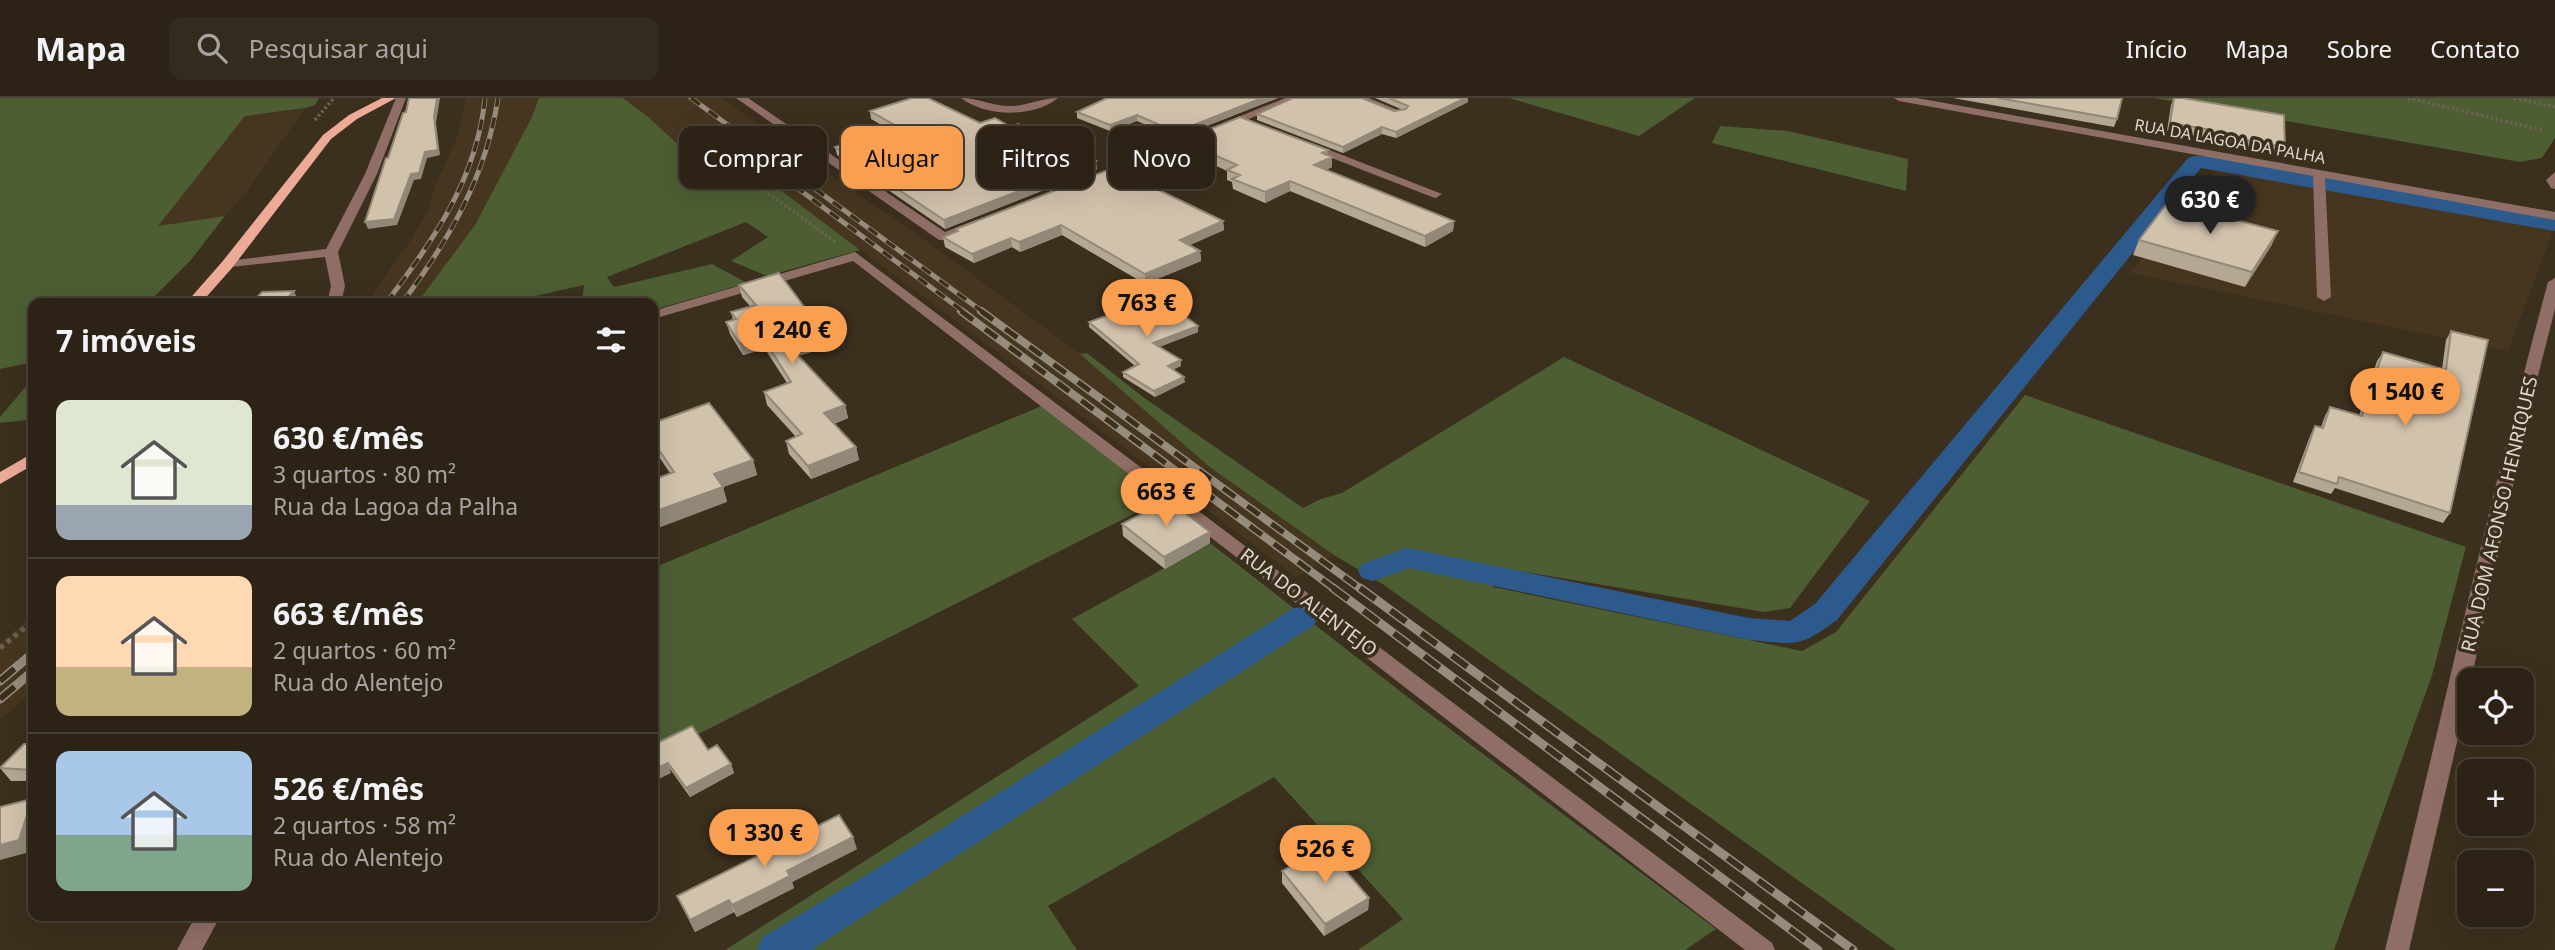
<!DOCTYPE html>
<html lang="pt">
<meta charset="utf-8">
<style>
body{margin:0;font-family:"Noto Sans",sans-serif;background:#342b1f;color:#f1f3f6;height:100vh;display:flex;flex-direction:column;font-size:26px;white-space:nowrap}
*{box-sizing:border-box;margin:0}
p{font-size:23px;color:#a6a4a1}
.icon{flex:none;width:38px;height:38px;fill:none;stroke:currentColor;stroke-width:2;stroke-linecap:round;stroke-linejoin:round}
.map{position:relative;flex:1;overflow:hidden}
.panel{position:absolute;left:28px;top:200px;width:630px;height:623px;display:flex;flex-direction:column;background:#2c2316;border-radius:14px;box-shadow:0 7px 28px #0002,0 0 0 2px #484035}
.panel>*{flex:none}
.guide{position:absolute;left:679px;top:28px;width:665px;height:63px;display:flex;gap:14px}
.controls{position:absolute;left:2457px;top:570px;display:grid;gap:14px}
.controls a{display:grid;place-items:center;width:77px;height:77px;border-radius:14px;background:#2c2316;box-shadow:0 7px 28px #0002,0 0 0 2px #484035;font-size:35px}
.price{position:absolute;translate:-50% -60px;padding:0 16px;border-radius:24px;background:#fa9f4f;color:#111;font-size:23px;line-height:46px;filter:drop-shadow(0 2px 4px #0008)}
.price::after{content:'';position:absolute;left:50%;top:42px;width:21px;height:16px;margin-left:-10px;background:inherit;clip-path:polygon(0 0,100% 0,50% 100%)}
.price.selected{background:#222;color:#fff}
ul{padding:0;list-style:none}
li{display:flex;align-items:center;gap:21px;height:175px;padding:0 28px}
li+li{border-top:2px solid #484035}
li span{display:grid;place-items:center;flex:none;width:196px;height:140px;border-radius:14px;color:#555}
li>.icon{margin-inline-start:auto}
span .icon{width:84px;height:84px;fill:#fffc;stroke-width:1}
li b{font-size:30px}
h2{display:flex;justify-content:space-between;align-items:center;height:84px;padding:0 28px;font-size:30px}
.pill{padding:0 24px;border-radius:14px;background:#2c2316;box-shadow:0 7px 28px #0002,0 0 0 2px #484035;font-size:24px;line-height:63px}
.pill.selected{background:#fa9f4f;color:#111}
header{display:flex;align-items:center;gap:42px;box-sizing:border-box;height:98px;padding:0 35px;background:#2c2316;border-bottom:2px solid #484035}
header strong{font-size:33px}
nav{display:flex;gap:38px;margin-inline-start:auto;font-size:24px}
.search{width:490px;height:63px;background:#342b1f;display:flex;align-items:center;gap:18px;box-sizing:border-box;padding:0 24px;border-radius:14px;color:#a6a4a1;font-size:26px}
.map>svg:first-child{display:block}
</style>
<header>
<strong>Mapa</strong>
<div class="search"><svg class="icon" aria-label="search" viewBox="0 0 24 24"><circle cx="10" cy="10" r="6"/><path d="M15 15l6 6"/></svg>Pesquisar aqui</div>
<nav><a>Início</a><a>Mapa</a><a>Sobre</a><a>Contato</a></nav>
</header>
<div class="map">
<svg width="2555" height="852" viewBox="0 0 2555 852">
<rect width="100%" height="100%" fill="#3b2f1d"/>
<path fill="#46361f" d="M466 0H539L532 19 475 127 417 205H367L412 140 429 110 435 88 457 40Z
M623 0H721L929 145 1090 263 1211 370 1334 457 1296 479 841 137 724 88 647 18Z
M305 10 246 95 225 118 157 128 245 18Z
M2221 68 2555 128 2508 253 2130 175Z
M33 516V593L0 622V545Z"/>
<path fill="#4d5e33" d="M0 0H319L315 7 305 10 245 18 158 128 225 118 190 163 148 205H33V264L0 271Z
M539 0H623L647 18 724 88 762 78 860 152 767 178 731 163 768 139 746 124 607 179 614 189 712 166 747 185 653 212V205H582L584 187 505 205H417L475 127 532 19Z
M1509 0H1695L1639 38Z
M2154 0H2555V40L2542 60 2520 64Z
M1720 28 1788 33 1908 61 1906 93 1712 45Z
M1087 255 1143 299 1303 410 1321 401 1342 395 1564 259 1870 403 1790 510 1764 514 1495 469 1493 489 1802 553 1836 534 2025 297 2466 449 2432 577 2334 852H1896L1384 487 1334 457 1211 370 1080 256Z
M33 280V318L29 322 0 325V319Z
M1044 307 1161 402 653 659V470Z
M1210 445 1414 604 1716 831 1685 852H1358L1403 821 1274 679 1048 808 1077 852H725L1139 588 1072 521Z"/>
<g fill="none" stroke-linecap="round" stroke-linejoin="round">
<path fill="#2d5a8d" fill-rule="evenodd" d="M2195 58H2211L2555 119V133L2201 70 1837 522C1797 551 1797 546 1749 542L1409 470 1373 483 1362 480 1358 473 1362 466 1407 450 1749 520 1790 523 1815 506 2188 60Z
M1303 508 1314 511 1319 519 1314 527 811 852H757L763 839 919 745 1292 511Z"/>
<path stroke="#6c6252" stroke-width="3.5" stroke-dasharray="2.5 2.5" stroke-linecap="butt" d="M2408 0 2542 32
M2514 0 2555 9
M315 22 334 0
M728 66 837 145"/>
<path stroke="#6c6252" stroke-width="5" stroke-dasharray="4.5 4.5" stroke-linecap="butt" d="M0 550 33 523"/>
<path fill="#8f6e65" fill-rule="evenodd" d="M396 0H406L377 76 338 154 345 188 341 205H327L331 188 325 159 222 170 220 167 227 163 326 151 365 76Z
M736 0H748L945 134 976 122 982 126 949 142H939Z
M961 0C978 0 992 8 1010 8 1027 8 1041 0 1058 0 1034 20 985 19 961 0Z
M1285 0H1300L1097 83 1087 80Z
M1354 0H1369L1405 15 1395 17Z
M1894 0H1917L2555 114V122L2325 80 2331 199 2324 203 2317 199 2313 78 1899 3Z
M1301 44H1309L1442 96 1436 100 1432 99 1301 48Z
M2555 74V91L2551 90 2546 82Z
M855 154 1772 845 1775 852H1745L853 163 653 221V213Z
M2555 180V211L2529 313 2469 592 2409 852H2385C2440 629 2488 405 2548 184Z
M196 817H221L202 852H177Z"/>
<path fill="#ecaa97" fill-rule="evenodd" d="M382 0H396L357 21 331 41 232 170 201 205H186L222 164 323 37 349 17Z
M33 355V367L0 386V374Z"/>
<g stroke="#968c7e" stroke-width="5">
<path id="rail-far2" d="M691 0 983 214
M777 75 964 214
M386 205C434 142 477 80 485 0
M402 205C449 142 486 79 498 0"/>
</g>
<g stroke="#968c7e" stroke-width="8">
<path id="rail-far1" d="M961 213 1336 492
M981 213 1362 492"/>
</g>
<g stroke="#968c7e" stroke-width="9">
<path id="rail" d="M1333 490 1818 852
M1360 490 1853 852
M0 583 33 555
M0 601 33 573"/>
</g>
<use href="#rail-far2" stroke="#3b2f1d" stroke-width="3.5" stroke-dasharray="11" stroke-linecap="butt"/>
<use href="#rail-far1" stroke="#3b2f1d" stroke-width="5" stroke-dasharray="15" stroke-linecap="butt"/>
<use href="#rail" stroke="#3b2f1d" stroke-width="6" stroke-dasharray="19" stroke-linecap="butt"/>
</g>
<path fill="#b4a794" d="M1107 0H1278L1176 40 1137 23 1110 33 1077 20V14Z
M1375 0H1468V4L1396 40 1382 36 1343 55 1257 22V16L1394 13 1403 12Z
M1953 0H2122L2117 21 2114 29Z
M2174 0 2285 49 2281 58 2208 45V41L2167 33 2171 7Z
M870 13 1011 29 1097 71 945 131 837 57 835 49 890 32 871 21Z
M1193 38 1328 52V57L1332 59V69L1326 72 1454 123 1453 133 1425 149 1290 93 1265 105 1233 91 1232 84 1227 82V73L1191 56 1190 46 1193 45Z
M1223 123 1224 132 1190 147 1200 153 1201 163 1145 186 1062 137 1020 154 1012 149 974 165 945 149 943 139 956 134V131Z
M2278 133 2271 148 2245 189 2133 157 2139 142Z
M739 187 825 237 828 249 798 258 845 307 848 320 834 326 856 349 859 362 811 381 789 356 786 343 796 339 767 307 764 294 787 285 765 251 743 257 730 236 726 224 733 222 731 214 750 208 742 199Z
M1089 224 1198 228V234L1159 249 1181 262V268L1173 271 1185 284 1155 299 1123 279V274L1135 268 1089 229Z
M2451 233 2450 415 2443 425 2335 390 2331 396 2293 384 2310 338 2315 328 2321 329 2325 318 2330 309 2359 318 2377 263 2383 254 2442 271 2446 242Z
M653 325 753 362 757 377 723 389 727 404 670 375 653 350Z
M1122 426 1210 445 1165 471 1123 438Z
M33 646V683H11L0 670Z
M653 647 708 652 731 666 734 675 690 699Z
M857 751 792 784 794 790 737 819 734 814 695 834 677 798Z
M1282 773 1369 800 1368 812 1324 838 1282 785Z"/>
<path fill="#928878" d="M437 0H440L436 25 440 57 427 60 421 81 414 82 397 127 368 131 365 124 411 76 434 19Z
M1262 0H1278L1176 40V34Z
M1465 0H1468V4L1396 40V34Z
M1137 17V23L1110 33V27Z
M1382 29V36L1343 55V49Z
M1328 52V61L1332 59V69L1314 77V67L1322 55Z
M1096 63 1097 71 945 131 944 122Z
M1290 83V93L1265 105V94Z
M1223 123 1224 132 1180 151V142Z
M1454 123 1453 133 1425 149V138Z
M1061 127 1062 137 1020 154 1019 144Z
M2278 133 2271 148 2245 189 2252 174Z
M1011 140 1012 149 974 165 972 156Z
M1200 153 1201 163 1145 186V176Z
M294 193 298 202 296 205H283Z
M1198 228V234L1154 251 1153 245Z
M825 237 828 249 791 260 788 247Z
M762 238 765 251 743 257 739 245Z
M656 257 658 262 653 264V258Z
M1181 262V268L1168 274V268Z
M1184 279 1185 284 1155 299 1154 293Z
M845 307 848 320 827 328 824 315Z
M856 349 859 362 811 381 808 368Z
M753 362 757 377 723 389 727 404 653 432V414L714 376Z
M1210 434V445L1165 471 1164 459Z
M668 665 671 675 653 684V672Z
M731 666 734 675 690 699 686 690Z
M32 701 33 702V742L30 754 0 762V747Z
M853 739 857 751 792 784 794 790 737 819 732 807 787 773Z
M1369 800 1368 812 1324 838 1325 826Z
M729 802 734 814 695 834 690 822Z"/>
<path fill="#d1c2ac" stroke="#928878" stroke-width="2" d="M409 0H437L434 19 438 52 425 54 419 75 411 76 394 121 365 124 386 60H388L403 15 406 14Z
M912 0H928L980 25 995 20 1011 29 1018 26 1096 63 944 122 835 49 898 29 870 13Z
M1107 0H1262L1176 34 1137 17 1110 27 1077 14Z
M1293 0H1362L1394 13 1406 11 1408 8 1389 0H1465L1396 34 1382 29 1343 49 1257 16Z
M1998 0H2122L2117 21Z
M2174 0H2182L2284 17 2285 49 2211 36 2212 32 2170 25Z
M1240 19 1328 52 1322 55 1332 59 1314 67 1454 123 1425 138 1290 83 1265 94 1232 81 1240 77 1227 72 1237 67 1190 46 1202 42 1193 38Z
M1113 70 1223 123 1180 142 1200 153 1145 176 1061 127 1019 144 1011 140 972 156 943 139 958 133 956 131Z
M2168 104 2278 133 2252 174 2139 142Z
M779 175 825 237 788 247 845 307 824 315 856 349 808 368 786 343 802 336 764 294 791 284 762 238 739 245 726 224 736 221 731 214 756 207 739 187Z
M294 193 283 205H252L262 194Z
M1159 199 1198 228 1153 245 1181 262 1168 268 1184 279 1154 293 1123 274 1139 266 1089 224Z
M2451 233 2488 242 2450 415 2339 379 2337 386 2299 374 2315 328 2323 330 2330 309 2362 318 2383 254 2446 272Z
M709 305 753 362 714 376 723 389 653 414V382L674 374 653 343V325Z
M1168 402 1210 434 1164 459 1122 426Z
M692 628 708 652 717 647 731 666 686 690 668 665 653 672V647Z
M24 646H33V672L0 670Z
M32 701 19 742 0 747V709Z
M839 717 853 739 787 773 790 778 732 807 729 802 690 822 677 798Z
M1325 749 1369 800 1325 826 1282 773Z"/>
<g text-anchor="middle" dominant-baseline="central" stroke-width="7" stroke-linejoin="round" paint-order="stroke">
<g font-size="16" fill="#dfd8cd" stroke="#3b2f1d">
<text transform="translate(2230 43) rotate(10)">RUA DA LAGOA DA PALHA</text>
</g>
<g font-size="19" fill="#dfd8cd" stroke="#3b2f1d">
<text transform="translate(2499 416) rotate(-77)">RUA DOM AFONSO HENRIQUES</text>
<text transform="translate(1309 504) rotate(37)">RUA DO ALENTEJO</text>
</g>
</g>
</svg>
<div class="controls">
<a><svg class="icon" aria-label="locate" viewBox="0 0 24 24"><circle cx="12" cy="12" r="6"/><path d="M12 2v4M12 18v4M2 12h4M18 12h4"/></svg></a>
<a>+</a>
<a>−</a>
</div>
<b class="price selected" style="left:2210px;top:138px">630 €</b>
<b class="price" style="left:1147px;top:241px">763 €</b>
<b class="price" style="left:792px;top:268px">1 240 €</b>
<b class="price" style="left:2405px;top:330px">1 540 €</b>
<b class="price" style="left:1166px;top:430px">663 €</b>
<b class="price" style="left:764px;top:771px">1 330 €</b>
<b class="price" style="left:1325px;top:787px">526 €</b>
<div class="guide">
<a class="pill">Comprar</a>
<a class="pill selected">Alugar</a>
<a class="pill">Filtros</a>
<a class="pill">Novo</a>
</div>
<section class="panel">
<h2>7 imóveis<svg class="icon" aria-label="filters" viewBox="0 0 24 24"><path d="M4 7h16M4 17h16"/><circle cx="9" cy="7" r="2"/><circle cx="15" cy="17" r="2"/></svg></h2>
<ul>
<li><span style="background:linear-gradient(#dfe7d0 75%,#9aa5b1 0)"><svg class="icon" aria-label="home" viewBox="0 0 24 24"><path d="M3 11l9-7 9 7M6 9v11h12V9"/></svg></span><div><b>630 €/mês</b><p>3 quartos · 80 m²</p><p>Rua da Lagoa da Palha</p></div></li>
<li><span style="background:linear-gradient(#ffd9b3 65%,#c2b280 0)"><svg class="icon" aria-label="home" viewBox="0 0 24 24"><path d="M3 11l9-7 9 7M6 9v11h12V9"/></svg></span><div><b>663 €/mês</b><p>2 quartos · 60 m²</p><p>Rua do Alentejo</p></div></li>
<li><span style="background:linear-gradient(#a9c7e8 60%,#7fa58c 0)"><svg class="icon" aria-label="home" viewBox="0 0 24 24"><path d="M3 11l9-7 9 7M6 9v11h12V9"/></svg></span><div><b>526 €/mês</b><p>2 quartos · 58 m²</p><p>Rua do Alentejo</p></div></li>
</ul>
</section>
</div>
